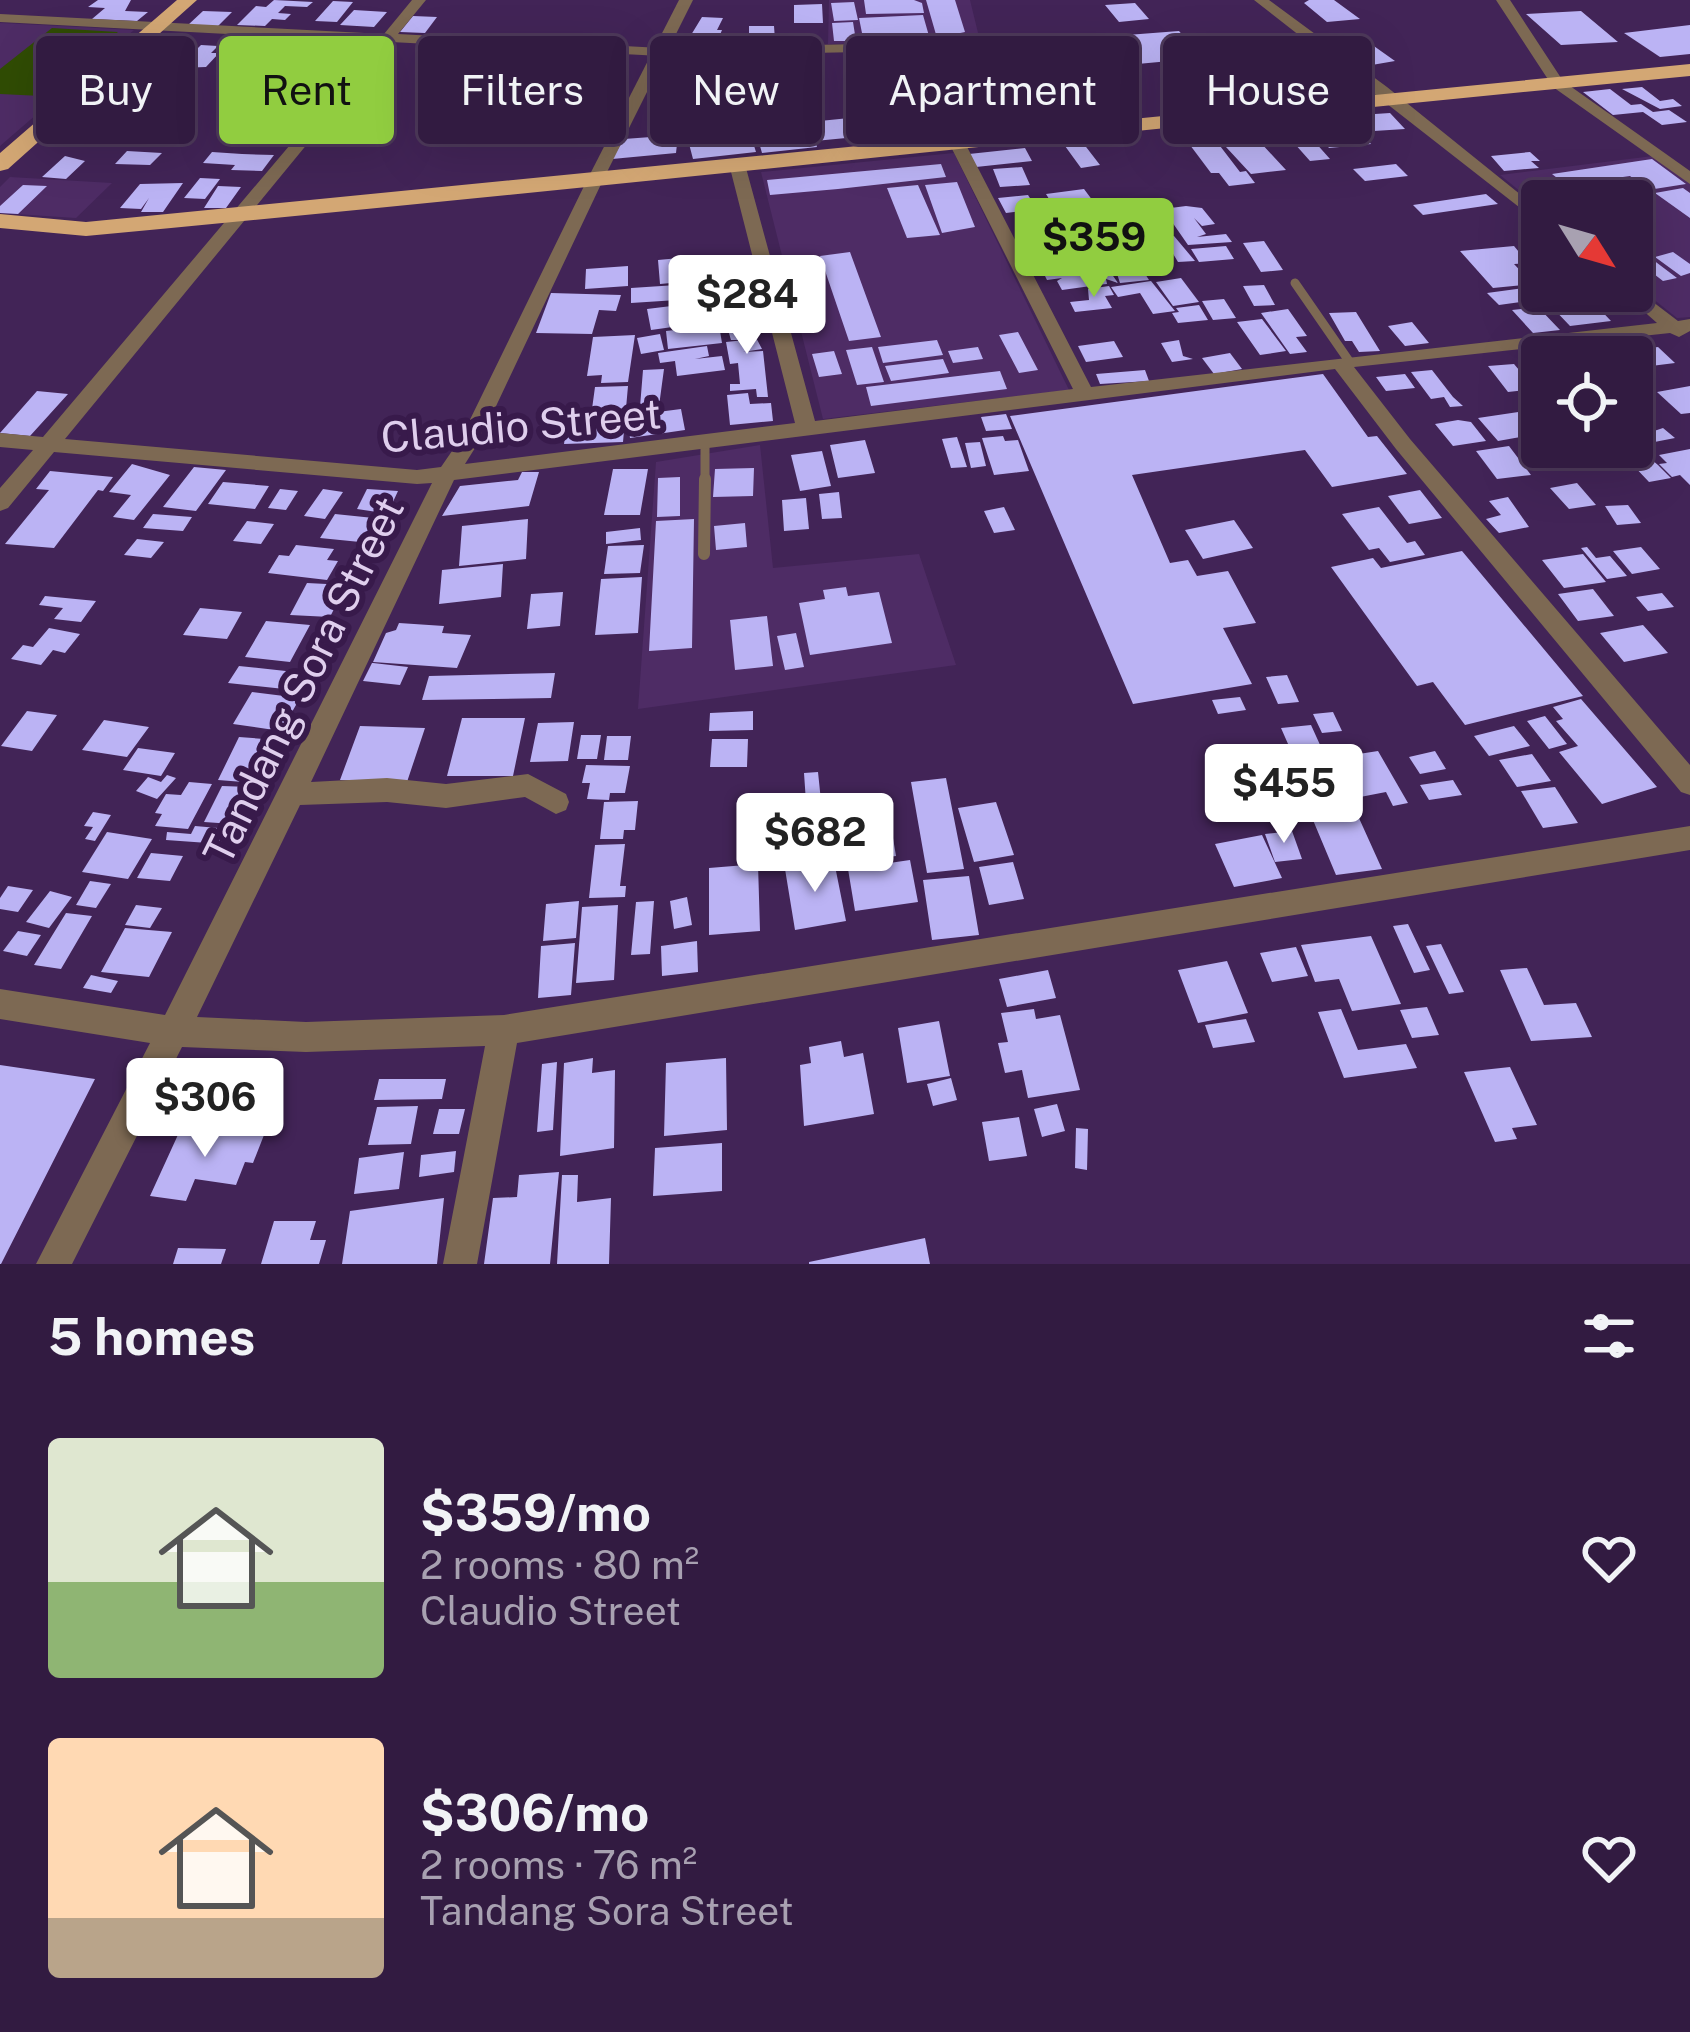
<!DOCTYPE html>
<meta charset="utf-8">
<style>
body{margin:0;font-family:"Public Sans",sans-serif;background:#3a2448;color:#f1f3f6;height:100vh;display:flex;flex-direction:column;font-size:45px;white-space:nowrap}
*{box-sizing:border-box;margin:0}
p{font-size:39px;color:#a8a1b1}
.icon{flex:none;width:66px;height:66px;fill:none;stroke:currentColor;stroke-width:2;stroke-linecap:round;stroke-linejoin:round}
.map{position:relative;height:1264px;overflow:hidden}
.panel{display:flex;flex-direction:column;background:#321b41;flex:1}
.panel>*{flex:none}
.guide{position:absolute;left:36px;top:36px;width:1620px;height:108px;display:flex;gap:24px}
.needle{width:78px;rotate:127deg}
.tools{position:absolute;left:1521px;top:180px;display:grid;gap:24px}
.tools a{display:grid;place-items:center;width:132px;height:132px;border-radius:12px;background:#321b41;box-shadow:0 12px 48px #0002,0 0 0 3px #4d395a;font-size:60px}
.price{position:absolute;translate:-50% -102px;padding:0 27px;border-radius:12px;background:#fff;color:#222;font-size:39px;line-height:78px;filter:drop-shadow(0 3px 6px #0008)}
.price::after{content:'';position:absolute;left:50%;top:72px;width:36px;height:27px;margin-left:-18px;background:inherit;clip-path:polygon(0 0,100% 0,50% 100%)}
.price.selected{background:#91cd40;color:#111}
ul{padding:0;list-style:none}
li{display:flex;align-items:center;gap:36px;height:300px;padding:0 48px}
li span{display:grid;place-items:center;flex:none;width:336px;height:240px;border-radius:12px;color:#555}
li>.icon{margin-inline-start:auto}
span .icon{width:144px;height:144px;fill:#fffc;stroke-width:1}
li b{font-size:51px}
h2{display:flex;justify-content:space-between;align-items:center;height:144px;padding:0 48px;font-size:51px}
.chip{padding:0 42px;border-radius:12px;background:#321b41;box-shadow:0 12px 48px #0002,0 0 0 3px #4d395a;font-size:42px;line-height:108px}
.chip.selected{background:#91cd40;color:#111}
.map>svg:first-child{display:block}
</style>
<div class="map">
<svg width="1690" height="1264" viewBox="0 0 1690 1264">
<rect width="100%" height="100%" fill="#422457"/>
<path fill="#4e2c65" d="M829 0H970L980 41 828 44Z
M0 23 61 26 134 30 0 146Z
M954 153 1069 390 823 419 761 172Z
M1653 156 1690 183V317L1677 318 1632 282V201H1542V209L1500 175Z
M10 177 112 183 76 218 0 213V187Z
M760 445 773 568 919 554 956 665 638 709 656 462Z"/>
<path fill="#304c04" d="M52 28 118 32 42 96 0 94V69Z"/>
<path fill="#bbb3f4" d="M98 0H131L125 11 148 12 137 21 92 19 105 8 88 7Z
M274 0 313 2 307 7 285 6 278 13 291 14 285 20 272 19 265 26 237 25 256 6 266 7Z
M864 0H914L922 3 924 13 866 14Z
M926 0H955L965 32 937 38Z
M1309 0H1334L1360 19 1327 22 1304 3Z
M333 1 353 2 337 22 315 21Z
M854 2 858 20 834 21 831 3Z
M1135 3 1149 19 1119 22 1105 5Z
M822 4 823 23H794V5Z
M354 10 387 12 374 27 340 25Z
M203 11 232 12 218 26 188 25Z
M1581 11 1618 42 1561 45 1526 14Z
M923 15 929 36 863 38 859 18Z
M413 16 437 17 425 33 400 32Z
M702 17 723 18 717 30H722L717 42 693 45 697 35H691Z
M853 22 856 41H834L832 23Z
M1690 25V54L1660 57 1624 33Z
M749 26H774L775 40 749 41Z
M1179 31 1202 58 1116 66 1088 38Z
M1300 36 1314 49 1268 53 1256 40Z
M231 39 273 41 264 49 223 47Z
M285 42 309 43 303 50 316 51 276 94 227 92 253 64 284 65 266 62Z
M347 44 360 45 348 54 362 55 336 85 315 84 322 77H330L346 56 330 74 301 72 322 50 340 51Z
M1371 44 1395 61 1366 66 1343 49Z
M201 45 218 46 211 53H219L206 67 178 68Z
M1005 48V53L1026 52 1033 67 1007 68 999 49Z
M151 50 186 52 175 62 140 61Z
M975 57 981 74 946 75 940 58Z
M750 58 756 62 752 95H710L716 60Z
M888 58 893 81H873L868 59Z
M661 61H707L701 87 653 86Z
M898 62H925L921 73 909 70 910 75H927L931 88 904 89Z
M774 72 820 73 818 92H771Z
M1093 74 1102 89 1060 92 1052 77Z
M1189 79 1201 95 1172 98 1162 85Z
M1269 85 1278 96 1245 99 1236 89Z
M1642 87 1660 101 1673 99 1682 106 1660 109 1622 89Z
M670 89H704L702 103H663L665 92Z
M1610 89 1631 105 1641 104 1653 112 1669 110 1687 122 1662 125 1643 112 1613 115 1583 92Z
M236 98 295 101 279 120 218 117Z
M134 99 169 102 158 113 122 110Z
M994 109 1005 130 979 132 968 111Z
M1390 113 1405 129 1374 131 1360 115Z
M869 116 877 135 815 141 817 147 762 153 756 132 777 130 775 124 789 123 791 129 812 127 810 122Z
M1349 118 1371 144 1329 148 1308 121Z
M1299 123 1314 138 1286 141 1272 126Z
M750 133 756 152 693 159 688 140Z
M678 135 676 153 612 159 624 139Z
M1314 141 1330 159 1310 161 1294 143Z
M1217 142 1240 172 1246 171 1255 183 1229 186 1219 173H1211L1190 145Z
M1260 142 1286 170 1251 174 1226 147Z
M1083 143 1100 165 1081 168 1065 146Z
M1025 148 1032 161 976 167 969 154Z
M127 151 162 153 150 165 115 164Z
M212 152 242 154 274 155 262 171 231 170 235 165 203 163Z
M1530 152 1540 161H1531L1539 168 1504 171 1491 156Z
M65 156 85 161 66 179 42 177Z
M1652 159 1686 184 1648 190 1630 176 1566 185 1552 174Z
M941 164 946 177 838 189 770 195 767 180Z
M1396 164 1408 176 1365 181 1353 169Z
M1022 167 1030 185 1000 187 993 169Z
M200 178 220 179 205 199 184 198Z
M957 182 975 227 942 233 925 185Z
M183 183 163 212H141L149 198 141 209 120 208 140 184Z
M23 185 47 186 18 214 0 213V206Z
M918 185 940 235 907 238 887 188Z
M218 186 241 187 226 208H204Z
M1683 188 1690 193V218L1655 193Z
M1084 189 1093 201 1054 207 1046 194Z
M1486 194 1498 204 1423 215 1413 205Z
M1028 195 1037 209 1006 213 998 198Z
M1186 206 1202 208 1215 224 1202 226 1194 218 1206 234 1197 237 1226 234 1232 242 1188 245 1163 209Z
M1108 212 1116 225 1071 228 1069 216Z
M1174 236 1195 261 1178 262 1172 252 1138 260 1127 241Z
M1264 241 1283 270 1261 272 1243 243Z
M1067 244 1070 248 1094 244 1099 251 1078 255 1097 253 1118 283 1106 279 1107 284 1095 285 1087 269 1081 270 1091 286 1062 290 1057 281 1062 278 1047 280 1045 276 1076 272 1067 256H1073L1062 255 1055 246Z
M1128 244 1138 263 1149 280 1120 283 1108 246Z
M1226 246 1234 259 1199 262 1191 249Z
M1514 246 1528 263 1514 264 1533 284 1493 288 1460 251Z
M1640 250 1677 278 1663 281 1632 257V251Z
M850 252 881 337 849 341 820 256Z
M1673 252 1690 264V273L1681 276 1655 257Z
M701 256 702 262 730 258 736 277 707 281 702 263 704 280 660 284 658 260Z
M628 266V286L585 289 586 269Z
M1181 278 1199 302 1173 306 1156 282Z
M738 281 739 296 631 303V288Z
M1151 281 1175 311 1153 314 1140 293 1118 297 1111 287Z
M1542 284V291H1581L1586 296 1547 301 1532 285Z
M1264 285 1275 305 1254 306 1243 286Z
M1109 286 1114 295 1105 296 1112 308 1075 312 1070 302 1089 300 1088 289Z
M1524 288 1536 300 1499 305 1487 293Z
M551 293 621 295 616 311 599 310 592 334 536 333Z
M753 298 758 317 707 324 702 304Z
M1224 299 1236 318 1213 320 1202 301Z
M1591 300 1611 321 1570 326 1550 305Z
M696 303 701 323 651 330 647 309Z
M1199 305 1208 320 1178 323 1172 313 1179 312 1176 308Z
M1538 307 1560 330 1533 333 1512 310Z
M1288 309 1307 336 1296 337 1307 352 1290 354 1261 313Z
M1356 312 1380 351 1359 352 1352 341H1345L1329 313Z
M1262 319 1286 351 1260 355 1237 322Z
M759 320 761 329 752 330 762 349 743 352 763 351 768 397H757L756 389 730 391V384H740L738 363 730 364 726 342 745 340H731L726 323Z
M1412 322 1429 343 1405 346 1388 326Z
M719 325 722 343 668 349 666 331Z
M1018 332 1038 370 1019 373 999 335Z
M660 334 664 350 641 354 637 338Z
M635 335 628 382 601 383 602 375 587 376 593 337Z
M937 340 943 355 883 363 878 347Z
M1179 340 1183 356 1193 359 1172 362 1161 343Z
M1114 341 1123 357 1086 362 1078 346Z
M707 346 709 356 695 359 722 356 725 370 677 376 675 361 660 363 658 353Z
M872 347 884 382 857 385 846 350Z
M978 347 983 359 953 363 948 351Z
M1658 347 1675 363 1651 366 1634 350Z
M834 351 842 374 819 377 812 354Z
M1230 353 1242 369 1214 374 1202 358Z
M943 359 949 373 891 381 885 366Z
M1514 364 1535 389 1508 392 1488 366Z
M664 369 659 406 640 407 643 370Z
M1145 370 1149 381 1100 384 1096 374Z
M1432 370 1453 397 1463 406 1450 407 1444 397 1431 399 1411 372Z
M1000 371 1007 389 871 406 866 387Z
M1323 374 1368 437 1377 436 1407 474 1332 487 1305 450 1132 475 1170 563 1188 560 1197 576 1228 571 1256 623 1223 628 1252 684 1133 704 1010 416Z
M1405 374 1415 388 1386 391 1376 377Z
M628 386 623 442 564 444 569 410 592 409 595 387Z
M1690 386V413L1681 414 1657 392Z
M37 391 68 394 30 436 0 433Z
M748 393 750 404 771 403 773 421 730 425 727 395Z
M681 409 685 430 630 438 627 416Z
M1525 411 1542 433 1498 441 1478 418Z
M1006 414 1012 429 986 431 981 417Z
M1458 420 1471 422 1486 441 1453 446 1435 424Z
M1646 424 1654 431 1663 428 1675 438 1639 445 1632 439V430L1644 433 1637 427Z
M1003 436 1005 441 1018 440 1029 471 994 475 982 438Z
M957 437 967 467 951 468 942 439Z
M865 440 875 473 838 478 830 445Z
M980 442 986 466 971 468 965 443Z
M1509 446 1531 475 1497 479 1476 451Z
M1578 447H1612L1626 463 1597 468Z
M1690 449V485L1680 475 1672 477 1659 464 1667 463 1659 455Z
M822 451 831 486 800 491 791 455Z
M1652 460 1658 465 1671 478 1649 482 1631 463Z
M132 464 170 475 134 520 113 517 131 495 109 492Z
M194 467 226 470 196 511 163 507Z
M754 468 753 496 713 497 715 469Z
M613 469H648L640 515H604Z
M50 471 113 477 103 491 98 490 54 548 5 544 49 490 36 489Z
M522 472H539L529 506 442 516 460 486 518 480Z
M680 477V516L657 517 658 478Z
M223 482 269 486 255 509 208 504Z
M1577 483 1596 505 1569 509 1550 488Z
M280 489 298 491 286 510 268 508Z
M323 489 343 492 325 519 304 516Z
M367 489 398 491 392 504 402 505 397 515 357 509Z
M1420 490 1442 518 1409 524 1388 496Z
M839 492 842 518 822 519 819 494Z
M1508 497 1529 527 1499 533 1486 519 1501 515 1489 501Z
M806 498 809 529 784 531 782 500Z
M1628 505 1641 523 1617 525 1605 506Z
M1004 507 1015 530 994 533 984 511Z
M1379 507 1407 543 1415 541 1425 555 1390 562 1379 548 1369 550 1342 514Z
M153 514 192 517 183 531 143 528Z
M335 514 393 520 380 544 320 538Z
M528 519 526 559 459 566 462 526Z
M694 519 692 648 649 651 656 521Z
M1234 520 1253 548 1203 559 1185 530Z
M247 521 274 524 261 544 233 541Z
M745 523 747 547 716 550 714 526Z
M640 528 641 540 606 544V532Z
M137 539 164 542 151 558 124 555Z
M296 545 334 549 327 560 338 561 327 580 268 573 279 555 289 556Z
M644 545 640 573 604 574 608 546Z
M1587 547 1596 558 1610 556 1627 576 1607 579 1581 548Z
M1641 547 1660 569 1632 574 1613 551Z
M1462 551 1583 696 1465 725 1433 682 1417 686 1331 567 1373 558 1381 568Z
M1583 554 1606 582 1564 588 1542 560Z
M503 564 501 597 439 604 442 570Z
M642 577 638 633 595 635 601 579Z
M307 583 346 585 330 617 290 615Z
M846 587 848 596 879 592 892 643 810 655 799 603 825 599 823 590Z
M1593 589 1614 616 1578 621 1558 594Z
M563 592 560 626 527 629 531 594Z
M1662 593 1674 607 1648 611 1636 597Z
M45 596 96 601 81 622 54 619 63 608 39 605Z
M200 608 242 612 227 639 183 635Z
M767 616 773 666 735 670 730 620Z
M266 621 310 625 290 662 245 657Z
M399 623 444 626 442 633 471 635 457 668 373 662 386 633 396 630Z
M1643 625 1668 653 1624 662 1600 633Z
M49 628 80 634 65 653 53 650 41 665 11 659 23 645 33 647Z
M796 633 804 667 785 670 777 636Z
M372 663H373L408 667 400 685 363 681Z
M239 666 313 674 303 691 228 683Z
M555 673 551 698 422 700 429 676Z
M1287 675 1299 702 1278 704 1266 677Z
M252 692 300 698 281 731 233 724Z
M1240 697 1246 710 1218 714 1212 700Z
M1581 699 1657 787 1602 804 1559 752 1578 746 1556 721 1563 719 1553 707Z
M27 711 57 715 32 751 1 746Z
M753 711V730L709 731 710 713Z
M1333 712 1342 731 1322 733 1313 714Z
M1545 716 1567 744 1549 749 1527 721Z
M462 718H525L513 776H447Z
M104 720 149 727 127 757 82 750Z
M574 722 568 761 530 762 538 723Z
M1311 725 1336 780 1288 785 1275 755 1292 753 1281 728Z
M360 726 425 728 407 782 340 780Z
M1514 726 1530 746 1489 756 1474 736Z
M581 735H601L597 759H577Z
M607 736H631L628 760H604Z
M239 737 277 740 257 783 218 780Z
M712 739H748L747 767H710Z
M138 748 175 753 161 776 123 770Z
M1378 751 1408 803 1393 806 1386 792 1355 798 1333 758Z
M1435 751 1446 769 1420 774 1409 757Z
M1532 754 1551 781 1517 787 1499 760Z
M586 765 630 766 625 793H610L609 800 587 799 590 783H582Z
M1271 765 1277 781 1251 784 1245 768Z
M818 772 821 801 806 802 804 773Z
M167 775 176 778 157 799 136 791 148 777 161 782Z
M946 778 964 869 927 873 911 782Z
M1453 780 1462 795 1429 800 1420 785Z
M189 782 212 784 188 829 155 826 162 814 155 813 166 794 181 795Z
M222 786 250 787 233 824 204 822Z
M1555 787 1578 823 1543 828 1521 791Z
M886 796 896 856 840 863 832 802Z
M1349 796 1382 869 1336 875 1305 801Z
M638 801 635 830H624L623 839H600L604 802Z
M996 802 1014 855 974 862 958 808Z
M93 812 111 815 95 841 85 839 93 827 84 826Z
M195 826 229 829 222 844 166 840 167 832 191 834Z
M1292 831 1302 859 1275 862 1265 834Z
M107 832 152 839 128 879 82 872Z
M1262 835 1282 878 1234 887 1215 844Z
M625 844 620 886H626L625 897 589 898 595 845Z
M151 853 183 856 170 881 137 878Z
M910 860 918 902 855 911 848 869Z
M834 861 846 921 795 930 785 869Z
M1013 862 1024 899 989 905 979 867Z
M758 864 760 931 709 935V868Z
M969 876 979 935 932 940 923 880Z
M90 881 111 884 96 908 76 905Z
M8 886 33 890 18 912 0 909V898Z
M50 891 72 897 49 928 26 922Z
M687 897 692 925 674 929 670 901Z
M579 901 576 938 543 941 546 904Z
M654 901 650 954 631 955 636 902Z
M136 905 162 908 150 928 125 925Z
M618 905 614 980 576 983 582 907Z
M66 913 92 916 61 969 34 965Z
M1408 924 1430 970 1414 973 1393 926Z
M125 928 172 932 149 977 101 972Z
M18 931 41 935 27 956 3 951Z
M1371 936 1401 1004 1352 1011 1339 979 1315 982 1301 945Z
M697 941 698 972 662 976 661 946Z
M575 943 571 995 538 998 541 946Z
M1441 944 1464 992 1449 994 1426 946Z
M1296 947 1308 976 1272 982 1260 953Z
M1227 961 1248 1013 1198 1023 1178 970Z
M1527 968 1544 1005 1576 1003 1592 1037 1531 1041 1500 970Z
M1048 970 1056 998 1007 1007 999 979Z
M91 975 118 981 111 993 83 988Z
M1427 1007 1439 1035 1412 1038 1400 1010Z
M1034 1009 1036 1019 1060 1015 1080 1090 1028 1098 1022 1070 1005 1073 998 1043 1008 1042 1001 1013Z
M1341 1009 1358 1050 1406 1044 1417 1068 1344 1078 1318 1012Z
M1246 1019 1255 1042 1213 1048 1205 1025Z
M939 1021 950 1076 907 1083 898 1028Z
M841 1041 844 1057 863 1053 874 1114 804 1126 800 1065 811 1063 809 1047Z
M593 1058 592 1073 615 1070 614 1148 560 1156 564 1063Z
M726 1058 727 1130 664 1136 666 1063Z
M557 1062 553 1130 537 1132 542 1064Z
M0 1065 95 1079 1 1264H0Z
M1510 1067 1537 1125 1512 1128 1517 1139 1495 1142 1464 1072Z
M951 1078 957 1100 933 1106 927 1084Z
M379 1079H446L442 1099 374 1100Z
M257 1087 282 1091 265 1129 239 1125Z
M1057 1104 1065 1131 1042 1137 1034 1109Z
M418 1106 411 1144 368 1145 377 1107Z
M439 1109H465L459 1134H433Z
M1019 1117 1027 1156 989 1161 982 1122Z
M182 1126 264 1135 253 1163 245 1162 236 1185 195 1179 186 1201 150 1196Z
M1076 1128 1088 1129 1087 1170 1075 1168Z
M722 1143V1191L653 1196 655 1148Z
M456 1151 454 1172 419 1177 421 1155Z
M404 1152 399 1189 354 1194 359 1158Z
M559 1172 550 1264H484L493 1198 517 1197 519 1175Z
M562 1175H578L577 1202 611 1198 609 1264H557Z
M444 1198 437 1264H342L350 1211Z
M274 1221H316L310 1240H326L319 1264H261Z
M925 1238 930 1264H809V1262Z
M178 1248 226 1249 221 1264H173Z"/>
<g fill="none" stroke-linecap="round" stroke-linejoin="round">
<path stroke="#7d6953" stroke-width="9" d="M1295 283 1349 361
M705 482V444"/>
<path stroke="#7d6953" stroke-width="12" d="M704 554 705 479"/>
<path fill="#7d6953" fill-rule="evenodd" d="M412 0H426L398 34 661 48 960 42 992 52 1034 133 1021 136 981 58 959 50 661 56 391 42 65 439 417 470 441 467 461 438 587 180 595 175 603 180 480 440 465 464 795 423 730 168 738 163 746 168 815 421 1073 389 948 141 956 136 964 141 1091 387 1657 323 1621 291H1632V286L1678 321 1690 319V331L1679 337 1670 333 1354 367 1410 439 1690 765V795L1681 792 1396 449 1335 369 454 480 311 782 387 778 446 784 528 774 566 794 569 802 566 810 556 814 525 797 446 808 387 802 300 805 197 1017 306 1022 504 1015 1690 826V850L517 1043 477 1264H443L485 1046 306 1052 182 1047 72 1264H36L150 1043 0 1019V989L165 1015 432 483 417 484 54 452 8 508 0 511V488L33 450 0 447V433L43 437 377 42 0 22V14L384 34Z
M1254 0H1269L1387 87 1542 212V225Z
M1496 0H1510L1563 81 1690 171V184L1553 87Z"/>
<path fill="#7d6953" fill-rule="evenodd" d="M679 0H693L603 180 589 183 587 180Z"/>
<path fill="#d3a774" fill-rule="evenodd" d="M177 0H197L8 169 0 171V153Z
M1690 64V76C1155 127 621 186 86 236L0 228V214L86 222Z"/>
</g>
<g text-anchor="middle" dominant-baseline="central" stroke-width="12" stroke-linejoin="round" paint-order="stroke">
<g font-size="42" fill="#dfceed" stroke="#381a4b">
<text transform="translate(521 425) rotate(-5)">Claudio Street</text>
<text transform="translate(303 680) rotate(-64)">Tandang Sora Street</text>
</g>
</g>
</svg>
<div class="tools">
<a><svg class="needle" viewBox="-14 -14 28 28"><path d="M0-13l5 13h-10z" fill="#e53935"/><path d="M0 13l5-13h-10z" fill="#a8a1b1"/></svg></a>
<a><svg class="icon" aria-label="locate" viewBox="0 0 24 24"><circle cx="12" cy="12" r="6"/><path d="M12 2v4M12 18v4M2 12h4M18 12h4"/></svg></a>
</div>
<b class="price selected" style="left:1094px;top:300px">$359</b>
<b class="price" style="left:747px;top:357px">$284</b>
<b class="price" style="left:1284px;top:846px">$455</b>
<b class="price" style="left:815px;top:895px">$682</b>
<b class="price" style="left:205px;top:1160px">$306</b>
<div class="guide">
<a class="chip">Buy</a>
<a class="chip selected">Rent</a>
<a class="chip">Filters</a>
<a class="chip">New</a>
<a class="chip">Apartment</a>
<a class="chip">House</a>
</div>
</div>
<section class="panel">
<h2>5 homes<svg class="icon" aria-label="filters" viewBox="0 0 24 24"><path d="M4 7h16M4 17h16"/><circle cx="9" cy="7" r="2"/><circle cx="15" cy="17" r="2"/></svg></h2>
<ul>
<li><span style="background:linear-gradient(#dfe7d0 60%,#8fb573 0)"><svg class="icon" aria-label="home" viewBox="0 0 24 24"><path d="M3 11l9-7 9 7M6 9v11h12V9"/></svg></span><div><b>$359/mo</b><p>2 rooms · 80 m²</p><p>Claudio Street</p></div><svg class="icon" aria-label="heart" viewBox="0 0 24 24"><path d="M12 20l-8-8c-3-5 5-10 8-4 3-6 11-1 8 4z"/></svg></li>
<li><span style="background:linear-gradient(#ffd9b3 75%,#b9a48a 0)"><svg class="icon" aria-label="home" viewBox="0 0 24 24"><path d="M3 11l9-7 9 7M6 9v11h12V9"/></svg></span><div><b>$306/mo</b><p>2 rooms · 76 m²</p><p>Tandang Sora Street</p></div><svg class="icon" aria-label="heart" viewBox="0 0 24 24"><path d="M12 20l-8-8c-3-5 5-10 8-4 3-6 11-1 8 4z"/></svg></li>
</ul>
</section>
